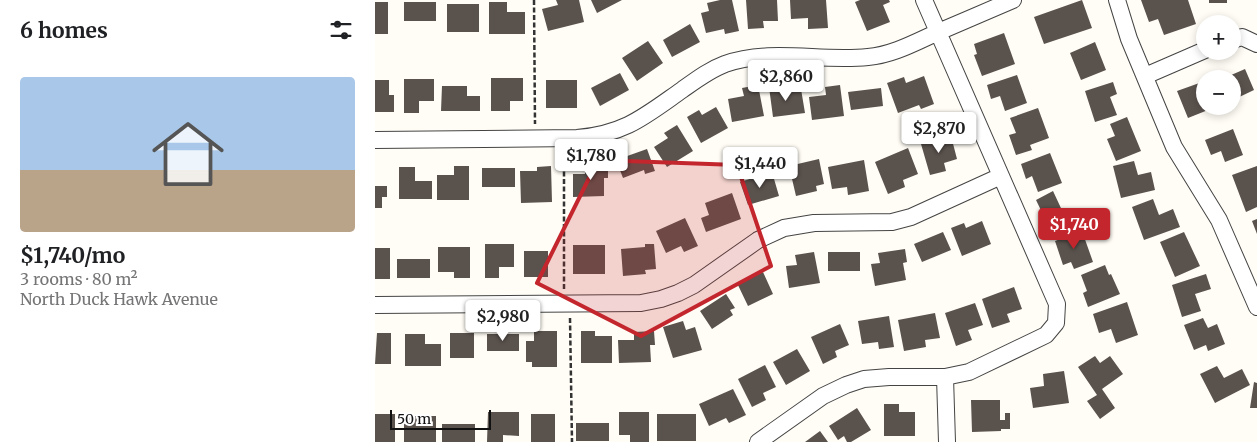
<!DOCTYPE html>
<meta charset="utf-8">
<style>
body{margin:0;font-family:Merriweather,serif;background:#f6f6f6;color:#202124;height:100vh;display:flex;flex-direction:column;font-size:19px;white-space:nowrap}
*{box-sizing:border-box;margin:0}
p{font-size:16px;color:#757577}
.icon{flex:none;width:28px;height:28px;fill:none;stroke:currentColor;stroke-width:2;stroke-linecap:round;stroke-linejoin:round}
.map{position:relative;flex:1;overflow:hidden}
.drawer{display:flex;flex-direction:column;background:#fff;width:375px}
.drawer>*{flex:none}
.fabs{position:absolute;left:821px;top:15px;display:grid;gap:10px}
.fabs a{display:grid;place-items:center;width:45px;height:45px;border-radius:50%;background:#fff;box-shadow:0 2px 8px #0003;font-size:25px}
.scale{position:absolute;left:15px;bottom:12px;width:101px;box-sizing:border-box;padding-left:5px;border:2px solid #111;border-top:0;font-size:14px;line-height:18px;white-space:nowrap;color:#111;-webkit-text-stroke:4px #fff;paint-order:stroke}
.price{position:absolute;translate:-50% -42px;padding:0 11px;border-radius:5px;background:#fff;color:#222;font-size:16px;line-height:32px;filter:drop-shadow(0 1px 2px #0008)}
.price::after{content:'';position:absolute;left:50%;top:30px;width:15px;height:11px;margin-left:-8px;background:inherit;clip-path:polygon(0 0,100% 0,50% 100%)}
.price.on{background:#c4262e;color:#fff}
ul{padding:0;list-style:none}
li{display:grid;align-content:center;gap:10px;height:265px;padding:0 20px}
li+li{border-top:1px solid #e0e0e0}
li span{display:grid;place-items:center;height:155px;border-radius:5px;color:#555}
li>.icon{margin-inline-start:auto}
span .icon{width:90px;height:90px;fill:#fffc;stroke-width:1}
li b{font-size:21px}
h2{display:flex;justify-content:space-between;align-items:center;height:60px;padding:0 20px;font-size:21px}
main{display:flex;flex:1;min-height:0}
.map>svg:first-child{display:block}
</style>
<main>
<section class="drawer">
<h2>6 homes<svg class="icon" aria-label="filters" viewBox="0 0 24 24"><path d="M4 7h16M4 17h16"/><circle cx="9" cy="7" r="2"/><circle cx="15" cy="17" r="2"/></svg></h2>
<ul>
<li><span style="background:linear-gradient(#a9c7e8 60%,#b9a48a 0)"><svg class="icon" aria-label="home" viewBox="0 0 24 24"><path d="M3 11l9-7 9 7M6 9v11h12V9"/></svg></span><div><b>$1,740/mo</b><p>3 rooms · 80 m²</p><p>North Duck Hawk Avenue</p></div></li>
</ul>
</section>
<div class="map">
<svg width="882" height="442" viewBox="0 0 882 442">
<rect width="100%" height="100%" fill="#fffdf5"/>
<path fill="#5a524d" d="M181 0H204L209 22 173 31 167 9 183 5Z
M216 0H247L222 13Z
M345 0H357L364 31 350 34 349 29 331 33 326 13 334 11 332 3Z
M371 0H402L403 21H388L389 28 373 29Z
M415 0H451L453 28 433 29V18L416 19Z
M485 0H514L515 2 508 5 515 22 492 31 480 2Z
M707 0 717 28 669 44 659 17Z
M766 0H813L821 24 789 35 783 19 774 22Z
M834 0H852V3H834Z
M0 2H13V34H0Z
M29 2H61V21H29Z
M114 2H132V12H150V34H114Z
M72 4H104V32H72Z
M315 24 325 42 297 57 288 40Z
M629 33 640 64 607 76 599 55 602 54 599 44Z
M273 41 288 63 262 81 247 58Z
M720 42 731 70 706 80 695 53Z
M870 69 879 90 858 100V79H847Z
M245 73 254 90 225 106 216 88Z
M642 75 652 103 630 111 625 96 616 99 612 85Z
M549 76 559 104 546 109 544 105 523 113 512 83 529 77 531 83Z
M116 78H148V101H135V111H116Z
M29 79H59V101H44V113H29Z
M0 80H14V95H19V112H0Z
M171 80H202V108H171Z
M830 81V106H843L813 118 802 91Z
M738 82 742 94 735 97 742 115 720 122 710 91Z
M383 85 389 116 357 122 353 99 369 96 367 88Z
M409 85 410 91 426 89 430 113 398 117 394 87Z
M465 85 469 116 437 120 434 97 451 95 450 87Z
M67 86H92V96H105V111H66Z
M506 88 508 106 476 110 473 92Z
M341 107 353 128 326 143 312 117 324 110 327 115Z
M663 108 674 138 655 145 657 150 641 155 634 135 641 133 635 118Z
M752 117 766 151 741 161 732 139 740 136 735 124Z
M302 125 318 151 292 167 279 147 293 138 289 133Z
M858 129 868 155 850 162 846 151 836 155 830 140Z
M576 136 582 159 569 163 571 171 555 175 546 144Z
M533 148 543 174 528 180 530 187 513 194 500 162Z
M272 149 280 171 270 174 269 170 248 178 241 160Z
M675 153 687 183 663 192 657 176 651 179 646 164Z
M444 159 449 184 441 186 442 191 421 196 414 166Z
M489 160 494 191 473 195 472 187 457 189 453 167Z
M759 161 763 175 776 172 780 190 746 198 738 166Z
M210 164H233V178H229V196L198 197V174H210Z
M79 166H94V200H62V175H79Z
M176 166 177 202 146 203 145 171H162V167Z
M882 166V207L871 212 857 175Z
M24 167H40V181H57V199H24Z
M107 168H140V187H107Z
M397 172 404 196 373 205 365 182Z
M0 186H12V197H7V208H0Z
M678 191 692 221 675 229 661 200Z
M357 193 366 219 331 232 326 218 334 215 330 203Z
M778 199 784 215 798 209 805 227 769 240 757 207Z
M310 218 323 246 309 252 306 246 291 253 281 231Z
M882 219V234L877 221Z
M607 221 616 244 587 256 576 228 589 223 591 228Z
M707 231 718 262 699 269 696 262 688 265 680 241Z
M568 232 576 250 547 262 539 244Z
M809 232 825 266 800 277 785 242Z
M110 244H139V267H124V278H110Z
M270 244H279L281 269 270 270 271 274 248 276 246 249 270 247Z
M198 245H230V274H198Z
M63 247H95V278H79V272H63Z
M0 248H15V279H0Z
M530 249 532 262 528 263 531 280 500 286 496 264 505 263 503 253Z
M149 251H173V277H149Z
M439 252 445 283 414 288 411 266 422 265 420 255Z
M453 252H485V271H453Z
M22 259H55V278H22Z
M730 265 734 275 736 274 745 294 713 307 708 293 712 291 706 275Z
M388 272 398 294 373 306 362 283Z
M831 274 836 289 820 294 826 311 807 317 797 285Z
M639 287 647 309 632 314 635 322 617 328 607 299Z
M351 294 360 308 355 310 358 315 337 329 325 311Z
M752 302 763 335 741 343 736 329 724 333 718 314Z
M600 303 608 325 593 330 597 340 581 346 570 313Z
M560 313 565 338 550 340 551 347 529 351 523 320Z
M514 316 519 347 504 349 503 342 487 344 483 321Z
M828 318 833 328 842 324 850 344 833 351 831 345 819 350 809 325Z
M308 321 311 330 320 327 327 350 298 358 288 327Z
M465 324 474 345 460 351 462 357 448 364 436 337Z
M159 331H182V367H157V362H151V341H159Z
M206 331H220V336H237V363H206Z
M279 331 280 345H275L276 362 244 363 243 340H259V332Z
M2 333H16V364H0Z
M75 333H99V358H75Z
M30 334H50V344H66V366H30Z
M112 334H144V351H112Z
M422 349 435 371 411 385 398 362Z
M720 356 725 363 735 356 748 374 727 389 740 408 725 419 712 401 722 395 703 367Z
M390 365 401 387 388 393 391 400 377 407 363 379Z
M842 366 849 378 867 369 875 385 840 403 825 374Z
M689 371 694 403 658 408 655 388 669 386 668 374Z
M879 382 882 383V408H875Z
M358 389 371 415 354 423 351 418 334 426 324 404Z
M596 400H625V420H630V413H635V429H626V431L597 432Z
M509 404H524V412H540V436H509Z
M482 408 496 430 476 442H472L469 436 463 440 454 426Z
M113 412H144V436L128 435V442H112Z
M244 412H274V442H255V435H244Z
M0 414H20V442H0Z
M156 414H180V442H156Z
M282 414H321V441H282Z
M29 416H61V442H29Z
M201 423H234V441H201Z
M67 424H100V442H67Z
M445 431 453 442H430Z"/>
<g fill="none" stroke-linecap="round" stroke-linejoin="round">
<g stroke="#444" stroke-width="18">
<path id="minor" d="M742 0 754 39 799 147 844 220 882 307
M858 40 867 37 882 44
M770 76 830 50
M0 140 202 138C250 134 270 116 307 90 321 80 334 70 350 64 396 48 445 62 493 57 517 55 539 43 561 33 587 22 612 11 638 0
M0 305 266 303 286 299 303 293 319 285 383 240 409 228 439 223 517 222 536 217 626 176
M570 377 572 442
M383 442 448 396 471 385 489 379 514 377H570L594 372 671 335 681 323 682 304 549 0"/>
</g>
<path stroke="#333" stroke-width="2.5" stroke-dasharray="5 2.5" stroke-linecap="butt" d="M159 0 160 124
M189 289V152
M195 318 197 442"/>
<use href="#minor" stroke="#fff" stroke-width="16"/>
</g>
<path fill="#c4262e" fill-opacity="0.2" stroke="#c4262e" stroke-width="4" stroke-linejoin="round" d="M223 160 362 165 396 266 266 336 162 283Z"/>
</svg>
<div class="fabs">
<a>+</a>
<a>−</a>
</div>
<div class="scale">50 m</div>
<b class="price" style="left:411px;top:102px">$2,860</b>
<b class="price" style="left:564px;top:154px">$2,870</b>
<b class="price" style="left:216px;top:181px">$1,780</b>
<b class="price" style="left:385px;top:189px">$1,440</b>
<b class="price on" style="left:699px;top:250px">$1,740</b>
<b class="price" style="left:128px;top:342px">$2,980</b>
</div>
</main>
